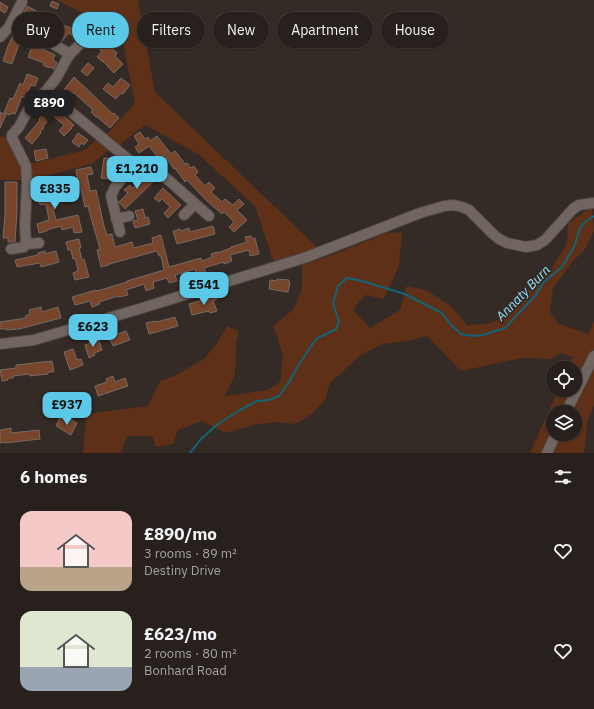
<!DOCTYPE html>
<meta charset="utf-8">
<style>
body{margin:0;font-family:"IBM Plex Sans",sans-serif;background:#332d29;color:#f1f3f6;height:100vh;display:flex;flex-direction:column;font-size:15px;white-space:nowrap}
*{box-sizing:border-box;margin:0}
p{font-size:13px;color:#a4a3a3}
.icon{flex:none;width:22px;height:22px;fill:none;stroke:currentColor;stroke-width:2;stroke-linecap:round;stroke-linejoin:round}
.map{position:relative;height:453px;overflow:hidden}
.drawer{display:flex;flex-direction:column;background:#27201c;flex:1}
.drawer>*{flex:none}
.banner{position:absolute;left:12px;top:12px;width:570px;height:36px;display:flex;gap:8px}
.controls{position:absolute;left:546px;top:361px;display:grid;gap:8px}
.controls a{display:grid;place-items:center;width:36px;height:36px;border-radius:50%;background:#27201c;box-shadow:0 1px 3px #0004,0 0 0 1px #433e3b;font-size:20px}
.price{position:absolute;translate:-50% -34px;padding:0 9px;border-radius:8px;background:#5ac8e6;color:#111;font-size:13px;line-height:26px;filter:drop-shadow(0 1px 2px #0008)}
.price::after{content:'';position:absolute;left:50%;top:24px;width:12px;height:9px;margin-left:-6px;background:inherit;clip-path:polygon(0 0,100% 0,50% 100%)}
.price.active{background:#222;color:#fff}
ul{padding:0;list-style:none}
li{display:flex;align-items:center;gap:12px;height:100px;padding:0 20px}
li span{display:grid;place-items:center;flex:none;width:112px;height:80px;border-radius:12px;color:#555}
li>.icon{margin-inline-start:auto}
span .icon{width:48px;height:48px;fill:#fffc;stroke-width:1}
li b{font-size:17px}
h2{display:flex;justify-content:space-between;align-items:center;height:48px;padding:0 20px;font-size:17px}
.tag{padding:0 14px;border-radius:18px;background:#27201c;box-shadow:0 1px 3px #0004,0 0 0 1px #433e3b;font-size:14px;line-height:36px}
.tag.active{background:#5ac8e6;color:#111}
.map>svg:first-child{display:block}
</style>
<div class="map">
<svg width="594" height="453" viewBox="0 0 594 453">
<rect width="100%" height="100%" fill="#342a26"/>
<path fill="#5e3017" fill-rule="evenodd" d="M57 0H138L155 92 318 248 274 263 255 206 198 154 145 125 118 146 106 135 135 103 121 33Z
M0 136 10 139 21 167 24 180H0Z
M97 139 109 149 103 155 92 164 32 179 30 164 85 150Z
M592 207 594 231 585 249 574 260 553 288 550 312 559 324 588 334 594 321V405L588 420 584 453H530L558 390H575V368H568L573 357 561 353 551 359 522 358 461 371 427 336 408 341 382 344 361 355 330 383 325 400 312 414 295 424 275 422 250 426 225 433 202 421 178 430 173 444 156 447 152 436H127L121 453H83L86 414 148 406 160 381 176 375 205 358 217 343 227 326 239 331 236 342 235 375 225 396 268 390 280 382 283 356 278 339 273 326 294 309 302 288V265L340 252 386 233 402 232 399 266 384 299 365 295 353 310 370 328 400 310 407 286 426 290 452 307 467 325 487 324 509 315 525 294 550 271 567 243 568 223ZM553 412H575V434H553Z"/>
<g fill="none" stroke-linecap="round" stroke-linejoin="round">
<path stroke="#126478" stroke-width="2" d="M190 453 201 439 218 424 240 410 257 401 269 400 279 396 289 382 298 366 316 339 336 329 339 322 333 303 338 286 347 278 362 281 405 294 442 313 451 325 461 334 473 336 483 335 505 328 535 296 544 282 562 267 574 247 580 228 585 222 594 216"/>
</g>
<path fill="#77452c" stroke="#756a65" d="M52 1 59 4 57 9 50 6Z
M0 2 8 7 5 13 0 10Z
M27 6 59 23 80 32 78 37 76 39 69 33 62 41 59 40 62 34 39 22V23L31 19 32 17 24 13Z
M17 31 27 36 25 41 41 47 40 48 55 55 53 60 57 63 54 69 50 67 49 68 43 65 44 63 28 57 31 49 19 44 12 64 3 61 8 46 13 36 15 37Z
M100 35 106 40 104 42 117 53 115 56 123 64 114 73 107 66H108L97 57 102 51 92 44Z
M88 63 94 68 87 76 81 71Z
M27 74 38 78 35 86 31 85 25 98 22 96 15 114 11 113 10 115 4 113 10 98 13 99 20 83 23 85Z
M74 77 113 114 114 113 119 118 110 128 96 116V117L91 112 93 110 73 92 70 96 63 91Z
M121 78 130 85 123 94 121 93 116 99 103 89 108 83 113 87Z
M52 105 74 125 71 128H72L64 136 59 131 64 125 52 115 43 127 44 128 40 132 41 133 32 144 25 138 40 120 39 119 49 106 50 107Z
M0 112 6 115 0 128Z
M140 132 145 139 148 137 150 141 157 136 171 154 175 151 185 164 187 163 191 168 194 166 198 172 195 175 205 186 209 182 215 188 211 192 222 202 225 199 233 205 239 199 244 204 237 210 247 220 234 232 229 227 234 222 224 212 222 214 207 201 187 180 185 182 175 168 174 169 164 155 159 159 149 146 139 153 135 147 139 144 134 136Z
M78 133 88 140 84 145 81 143 79 147 72 142Z
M46 149 48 158 36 161 34 151Z
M104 158 113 159 110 174H109L108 179 101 178Z
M91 167 93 174 87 175 90 191 96 190 104 226 107 235 112 234 115 247 132 242 134 248 153 243 152 238 161 235 169 267 201 258 202 261 212 257 211 254 217 252V253L231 248V247L247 242 245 237 251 236 252 239 255 238 259 254 250 256 249 250 230 255 232 261 224 264V262L204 268 206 273 197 276 195 269 175 275 177 281 169 283 167 278 153 282 154 288 146 291 144 284 126 290 128 295 119 297 118 296 99 302 100 304 92 307 90 301 75 305 72 297 96 290 97 291 127 282V281L164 270 161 256H159L157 251 109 264V265L101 267 97 250 100 249 93 224V225L88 206 85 207 81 189 78 190 77 182H78L76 170Z
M142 173 151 175 155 180 125 209 119 202 128 193 124 190 130 185 133 188 143 178 140 175Z
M53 176 55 185H53L56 201 53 202 55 209H53L56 220 78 215 82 232 74 233 73 227 62 230 61 226 47 230V231L39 233 37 224 49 220 46 204 40 205 38 198 44 197 41 183H42L41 179Z
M5 182H17V210L15 242H8V238H3L5 214Z
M163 188 181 205 168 218 164 213 170 207 162 199 159 202 154 198Z
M143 209 145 218 148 217 150 224 135 228 133 221 138 220 135 211Z
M213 226 215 234 177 244 173 231 180 229 181 231 189 228 190 232Z
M79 239 81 248H79L82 260 84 259 89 277 75 280 73 273 78 271 75 258 73 259 71 250H68L66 242Z
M45 251V254L56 251 59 262 41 267 40 263 17 267 15 260 38 255V253Z
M277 279 289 280V282H290L288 292 269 289 270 280 277 281Z
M215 294 217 299 213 301 217 311 210 313 209 311 192 315 189 304 206 299 205 297Z
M41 307 42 312 58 307 61 318 19 329 7 330V329H0V322L26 318 25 316 30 314 29 310Z
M175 317 178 326 149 334 146 323 156 321 157 322Z
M126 331 130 340 113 346 109 337Z
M99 340 102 350 94 353 95 355 89 358 85 345Z
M73 349 77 360 81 359 83 365 70 370 64 352Z
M52 361 54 372H48V374L30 376 29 374 13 376V378H8V380L2 381 0 370 16 368V365Z
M113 376 115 382 125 378 128 386 98 396 95 386 107 382 106 379Z
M60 417 69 422 70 419 77 423 71 435 56 426Z
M11 428V433L39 430 40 439 5 443V442L0 443V430Z"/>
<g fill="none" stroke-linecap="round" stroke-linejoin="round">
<g stroke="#4e4642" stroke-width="12">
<path id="minor" d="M13 20 70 54 83 41
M0 37 9 27 22 2
M46 91 71 112 134 164 157 170 209 216
M184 215 195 204
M116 219 129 216
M120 232 111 196 115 187 124 176 130 161
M26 244 25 226 27 182 26 166 12 138V135L19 127 28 110 34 101 46 91 57 77 65 62 70 54
M11 249 24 247 26 244 39 243
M0 344 34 340 139 309 307 257 420 213 444 206 454 205 462 207 469 210 493 234 499 239 507 243 526 247 537 245 545 240 573 209 579 205 594 203
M566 412 594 356
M547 453 556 434"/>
</g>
<use href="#minor" stroke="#706560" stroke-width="10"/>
</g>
<g text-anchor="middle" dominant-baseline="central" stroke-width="3.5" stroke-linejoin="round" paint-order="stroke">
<g font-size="13" font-style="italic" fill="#8fe1fa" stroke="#342a26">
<text transform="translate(523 293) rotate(-46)">Annaty Burn</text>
</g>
</g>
</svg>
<div class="controls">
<a><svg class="icon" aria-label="locate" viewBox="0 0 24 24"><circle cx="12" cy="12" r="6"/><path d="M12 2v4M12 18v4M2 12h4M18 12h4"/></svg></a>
<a><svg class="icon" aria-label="layers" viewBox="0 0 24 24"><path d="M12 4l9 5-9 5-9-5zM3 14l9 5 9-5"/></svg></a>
</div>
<b class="price active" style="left:49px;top:124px">£890</b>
<b class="price" style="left:137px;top:190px">£1,210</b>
<b class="price" style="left:55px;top:210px">£835</b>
<b class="price" style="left:204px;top:306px">£541</b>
<b class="price" style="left:93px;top:348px">£623</b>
<b class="price" style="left:67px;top:426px">£937</b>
<div class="banner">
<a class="tag">Buy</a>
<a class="tag active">Rent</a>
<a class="tag">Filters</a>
<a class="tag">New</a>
<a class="tag">Apartment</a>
<a class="tag">House</a>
</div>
</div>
<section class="drawer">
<h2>6 homes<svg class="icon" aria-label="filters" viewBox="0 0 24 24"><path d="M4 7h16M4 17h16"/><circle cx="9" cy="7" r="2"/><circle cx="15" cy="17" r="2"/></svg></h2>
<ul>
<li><span style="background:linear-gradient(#f6c9c9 70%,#b9a48a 0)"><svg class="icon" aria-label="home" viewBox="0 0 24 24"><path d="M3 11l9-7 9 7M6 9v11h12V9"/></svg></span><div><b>£890/mo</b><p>3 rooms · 89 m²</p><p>Destiny Drive</p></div><svg class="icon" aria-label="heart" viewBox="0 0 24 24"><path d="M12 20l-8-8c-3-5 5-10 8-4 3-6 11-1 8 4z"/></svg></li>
<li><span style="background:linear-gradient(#dfe7d0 70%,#9aa5b1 0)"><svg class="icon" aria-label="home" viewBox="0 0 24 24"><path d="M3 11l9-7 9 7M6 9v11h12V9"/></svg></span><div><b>£623/mo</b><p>2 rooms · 80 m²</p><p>Bonhard Road</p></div><svg class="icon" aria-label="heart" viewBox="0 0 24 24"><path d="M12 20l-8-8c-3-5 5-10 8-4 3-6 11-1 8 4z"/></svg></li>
</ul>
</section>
